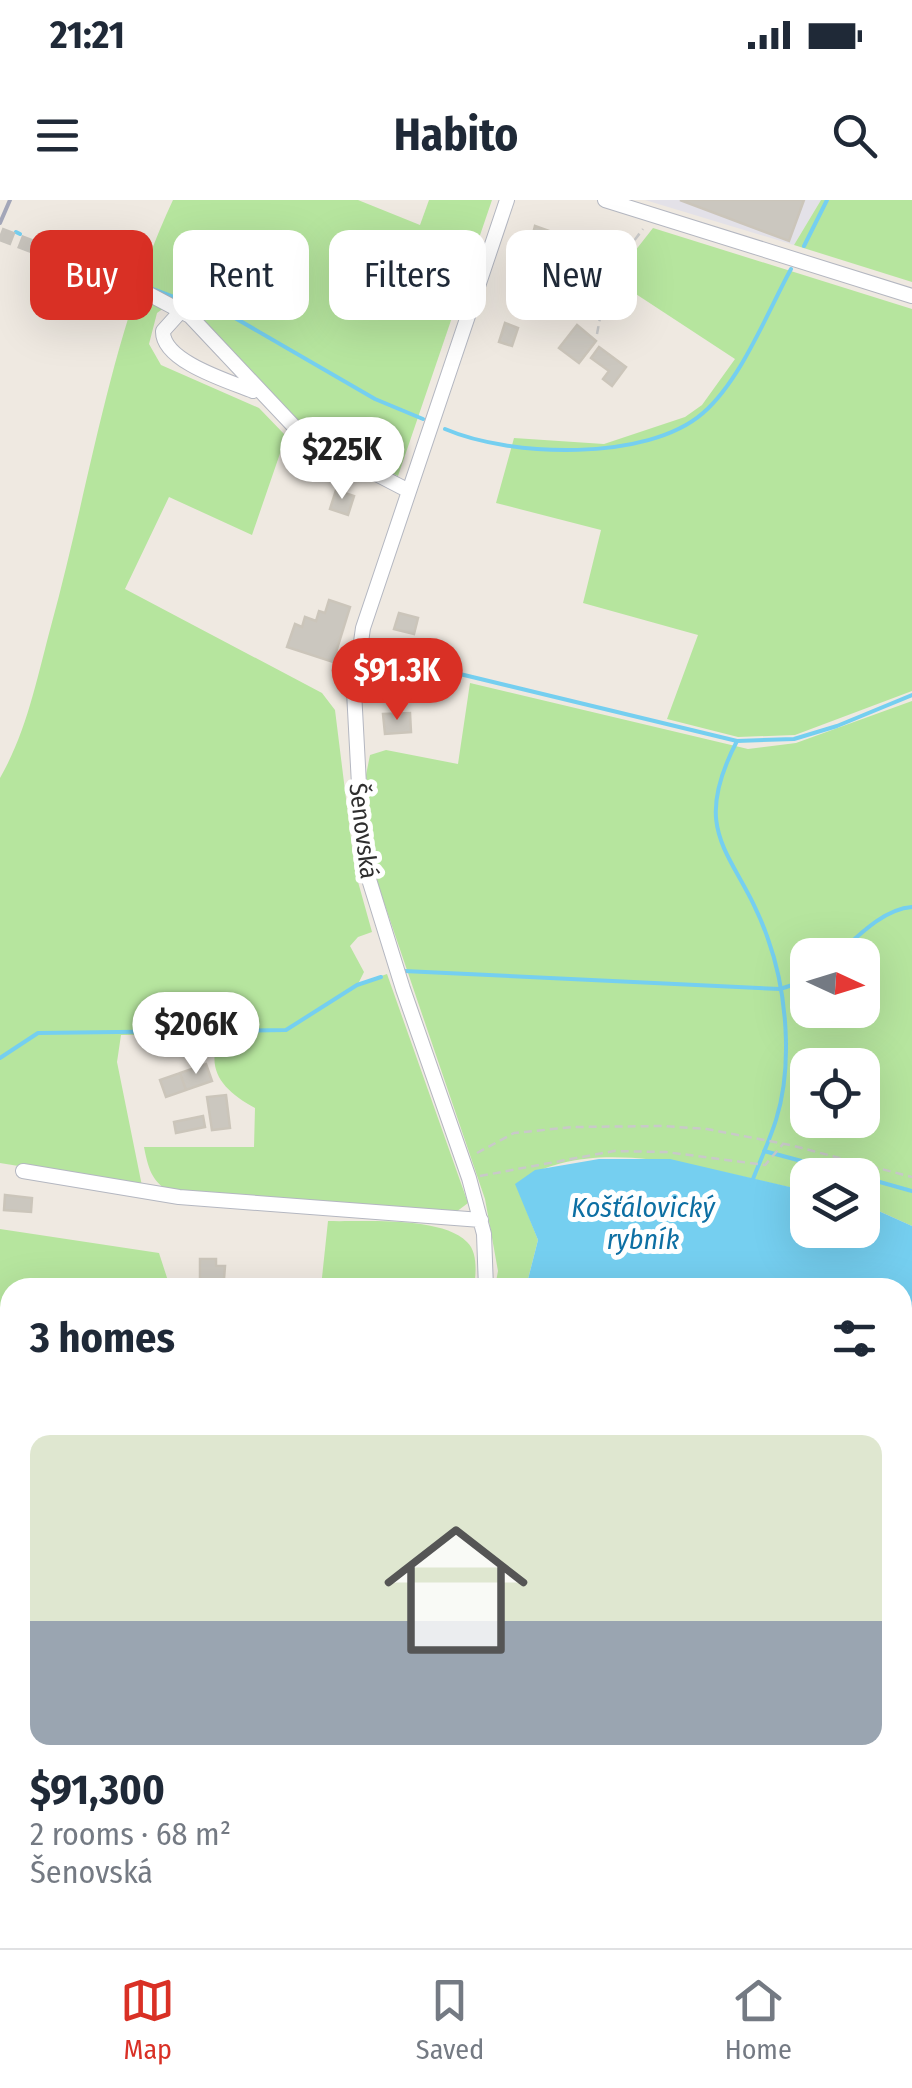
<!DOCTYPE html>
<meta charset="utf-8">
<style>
body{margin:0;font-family:"Fira Sans Condensed",sans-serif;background:#f6f6f7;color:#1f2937;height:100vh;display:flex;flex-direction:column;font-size:38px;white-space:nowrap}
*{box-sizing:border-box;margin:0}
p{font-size:32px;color:#747a83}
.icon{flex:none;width:55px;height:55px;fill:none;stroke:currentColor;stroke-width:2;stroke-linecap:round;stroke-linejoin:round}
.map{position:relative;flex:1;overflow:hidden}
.sheet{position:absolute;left:0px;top:1078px;width:912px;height:672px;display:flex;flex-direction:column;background:#fff;border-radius:30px 30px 0 0;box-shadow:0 10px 40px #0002}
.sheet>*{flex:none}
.banner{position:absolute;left:30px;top:30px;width:852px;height:90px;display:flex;gap:20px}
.needle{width:65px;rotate:94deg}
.buttons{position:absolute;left:790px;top:738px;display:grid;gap:20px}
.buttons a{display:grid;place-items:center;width:90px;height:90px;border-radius:20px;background:#fff;box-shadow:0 10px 40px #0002;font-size:50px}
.price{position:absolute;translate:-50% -85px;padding:0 22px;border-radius:35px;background:#fff;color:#222;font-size:32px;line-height:65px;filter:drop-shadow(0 2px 5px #0008)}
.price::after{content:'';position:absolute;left:50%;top:60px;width:30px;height:22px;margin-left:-15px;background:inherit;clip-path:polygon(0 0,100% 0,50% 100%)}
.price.selected{background:#d93025;color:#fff}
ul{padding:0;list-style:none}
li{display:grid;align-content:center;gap:20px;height:530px;padding:0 30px}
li+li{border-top:2px solid #e0e1e3}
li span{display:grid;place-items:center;height:310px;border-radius:20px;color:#555}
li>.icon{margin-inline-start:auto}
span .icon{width:180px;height:180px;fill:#fffc;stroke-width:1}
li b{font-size:42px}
h2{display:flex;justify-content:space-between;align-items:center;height:120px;padding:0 30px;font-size:42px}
.tag{padding:0 35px;border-radius:20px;background:#fff;box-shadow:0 10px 40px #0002;font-size:35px;line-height:90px}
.tag.selected{background:#d93025;color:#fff}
.status{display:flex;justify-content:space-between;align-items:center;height:70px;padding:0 50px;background:#fff;direction:ltr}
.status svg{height:28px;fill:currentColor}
header{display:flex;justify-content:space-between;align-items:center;height:130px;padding:0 30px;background:#fff;font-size:45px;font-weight:700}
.tab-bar{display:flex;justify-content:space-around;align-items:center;height:140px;border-top:2px solid #e0e1e3;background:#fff;font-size:28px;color:#747a83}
.tab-bar a{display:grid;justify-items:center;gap:5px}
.tab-bar .selected{color:#d93025}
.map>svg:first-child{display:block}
</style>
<div class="status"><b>21:21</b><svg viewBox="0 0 49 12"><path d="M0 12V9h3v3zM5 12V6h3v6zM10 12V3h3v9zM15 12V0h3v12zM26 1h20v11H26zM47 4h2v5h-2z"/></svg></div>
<header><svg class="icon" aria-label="menu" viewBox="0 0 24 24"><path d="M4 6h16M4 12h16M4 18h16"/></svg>Habito<svg class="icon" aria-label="search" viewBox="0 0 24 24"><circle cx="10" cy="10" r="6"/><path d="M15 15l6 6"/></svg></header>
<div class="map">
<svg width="912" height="1748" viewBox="0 0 912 1748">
<rect width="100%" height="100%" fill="#efe9e1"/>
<path fill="#e3e1e8" d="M645 0H821L794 45Z"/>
<path fill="#b6e59e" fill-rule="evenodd" d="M173 0H358L420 25 429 0H492L398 276 306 230 194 110 177 98 157 113 149 144 161 165 259 208 286 236 252 335 169 297 125 389 322 493 335 510 355 671 372 732 358 737 350 746 364 772 358 784 387 774 468 1003 456 1012 168 991C151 980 148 967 144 947H254L255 908C222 890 203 868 222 833L121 835 117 862 142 986 0 963V578C27 531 37 478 51 426 90 284 110 135 173 0Z
M821 0H912V82L794 45Z
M653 28 912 109V491L795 535 738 537 667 519 698 435 583 403 601 330 496 303 514 238 604 244 685 217 702 205 735 159 613 79Z
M470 483 748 549 796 543 912 501V1026L863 1004 862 975H808L807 991C723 975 593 928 516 984L538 1040 526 1087H495L498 1071 485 999 375 676 366 575 370 555 386 550 458 564ZM808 755H862V810H808ZM808 865H862V920H808Z
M328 1021C363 1022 442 1016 467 1042 478 1052 476 1074 474 1087H321Z
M0 1029 159 1053 170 1087 10 1088V1346L0 1344Z
M373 1740H629L646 1748H373Z"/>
<path fill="#75cff0" d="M599 959H670L807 991 808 1030H862L863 1004 912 1026V1734L893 1748H646L629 1740H902V1088L526 1087 538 1040 515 984 535 970Z"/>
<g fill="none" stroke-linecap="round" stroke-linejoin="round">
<path stroke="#75cff0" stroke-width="4" d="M16 32 20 34
M804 46 827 0
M54 49 69 56
M153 89 177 98 197 96 375 199 423 219
M445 229C510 257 647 262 703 213 741 180 767 113 791 69
M369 452 737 541
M837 755C857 737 883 709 912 707
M404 771 780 789 808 780
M0 858 38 833 286 830 357 785 381 777
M764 951 854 975
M862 977 912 991
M751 984C759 963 769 942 776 920 793 866 787 792 768 739 739 653 686 639 737 541L794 539 837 526 912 495
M396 1740 408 1748"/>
</g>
<path fill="#cbc7bf" stroke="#cbc5ba" stroke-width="2.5" d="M680 0H804L789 41Z
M535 26 552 32 546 51 530 45Z
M505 123 518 128 512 146 499 142Z
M577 125 596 141 579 163 559 148Z
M599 147 626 167 612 186 603 179 609 171 591 158Z
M336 290 354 296 348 315 330 309Z
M329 400 350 407 333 462 287 447 295 424 302 427 305 417 316 421 319 411 325 413Z
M399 413 418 418 414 434 394 429Z
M410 513 411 532 385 534 383 514Z
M206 864 212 881 186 890 180 873Z
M180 873 186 890 166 897 160 880Z
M226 895 230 928 212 930 207 897Z
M203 916 205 927 176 933 174 922Z
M5 995 32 998 31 1012 4 1010Z
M200 1059H216V1066H225L224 1079H200Z"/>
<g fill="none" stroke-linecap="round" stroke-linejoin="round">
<path stroke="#c8c4bd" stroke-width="14" stroke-dasharray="14 7" stroke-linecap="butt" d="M0 34 130 84"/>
<g stroke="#b4b7c1" stroke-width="16">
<path id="minor" d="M605 0 912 96
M130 84 190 116 303 236 409 291
M181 111 163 131C162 161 228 181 253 191
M23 971 179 997 481 1020
M486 1088 484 1034 469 978 403 789 363 660 354 491 363 428 507 0
M365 1748V1740"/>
</g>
<path stroke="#c9c9c9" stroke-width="2.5" stroke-dasharray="8 5" stroke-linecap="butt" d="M597 134 608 75 643 29
M477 953 514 933 573 927 662 926 707 929 790 945 912 977
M480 976 614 951 666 952 765 965 783 944"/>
<use href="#minor" stroke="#fff" stroke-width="14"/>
<path stroke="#a3a6b8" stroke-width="4" d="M0 23 10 0"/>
</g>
<g text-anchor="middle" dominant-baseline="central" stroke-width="10" stroke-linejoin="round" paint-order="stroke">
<g font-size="25" fill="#2e2e2e" stroke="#fff">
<text transform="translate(363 631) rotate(83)">Šenovská</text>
</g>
<g font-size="28" font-style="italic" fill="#0d6fa3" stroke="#fff">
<text x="643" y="1007">Košťálovický<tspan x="643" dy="32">rybník</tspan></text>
</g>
</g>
</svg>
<div class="buttons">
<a><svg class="needle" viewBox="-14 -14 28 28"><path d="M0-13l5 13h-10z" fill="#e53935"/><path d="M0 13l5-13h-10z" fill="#747a83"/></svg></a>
<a><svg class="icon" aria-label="locate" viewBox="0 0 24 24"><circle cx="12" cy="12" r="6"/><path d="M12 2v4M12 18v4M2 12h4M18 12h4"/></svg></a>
<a><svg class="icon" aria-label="layers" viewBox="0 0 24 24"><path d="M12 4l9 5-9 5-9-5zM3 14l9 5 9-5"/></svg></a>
</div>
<b class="price" style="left:342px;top:302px">$225K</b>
<b class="price selected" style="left:397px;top:523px">$91.3K</b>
<b class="price" style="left:196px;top:877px">$206K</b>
<div class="banner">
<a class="tag selected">Buy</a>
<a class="tag">Rent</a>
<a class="tag">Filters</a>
<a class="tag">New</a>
</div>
<section class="sheet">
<h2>3 homes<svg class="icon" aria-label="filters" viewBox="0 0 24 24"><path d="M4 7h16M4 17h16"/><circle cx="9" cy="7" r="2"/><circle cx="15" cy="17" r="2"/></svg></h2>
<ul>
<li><span style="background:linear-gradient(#dfe7d0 60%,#9aa5b1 0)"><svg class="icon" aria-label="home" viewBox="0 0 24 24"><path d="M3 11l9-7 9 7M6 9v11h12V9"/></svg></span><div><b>$91,300</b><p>2 rooms · 68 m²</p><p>Šenovská</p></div></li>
</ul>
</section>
</div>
<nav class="tab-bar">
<a class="selected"><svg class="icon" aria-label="map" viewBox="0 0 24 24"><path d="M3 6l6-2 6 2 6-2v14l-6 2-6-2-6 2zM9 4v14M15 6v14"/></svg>Map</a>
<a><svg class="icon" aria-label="saved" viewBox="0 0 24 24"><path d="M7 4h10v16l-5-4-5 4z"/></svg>Saved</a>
<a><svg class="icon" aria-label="home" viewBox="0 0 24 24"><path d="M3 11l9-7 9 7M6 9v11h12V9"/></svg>Home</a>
</nav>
